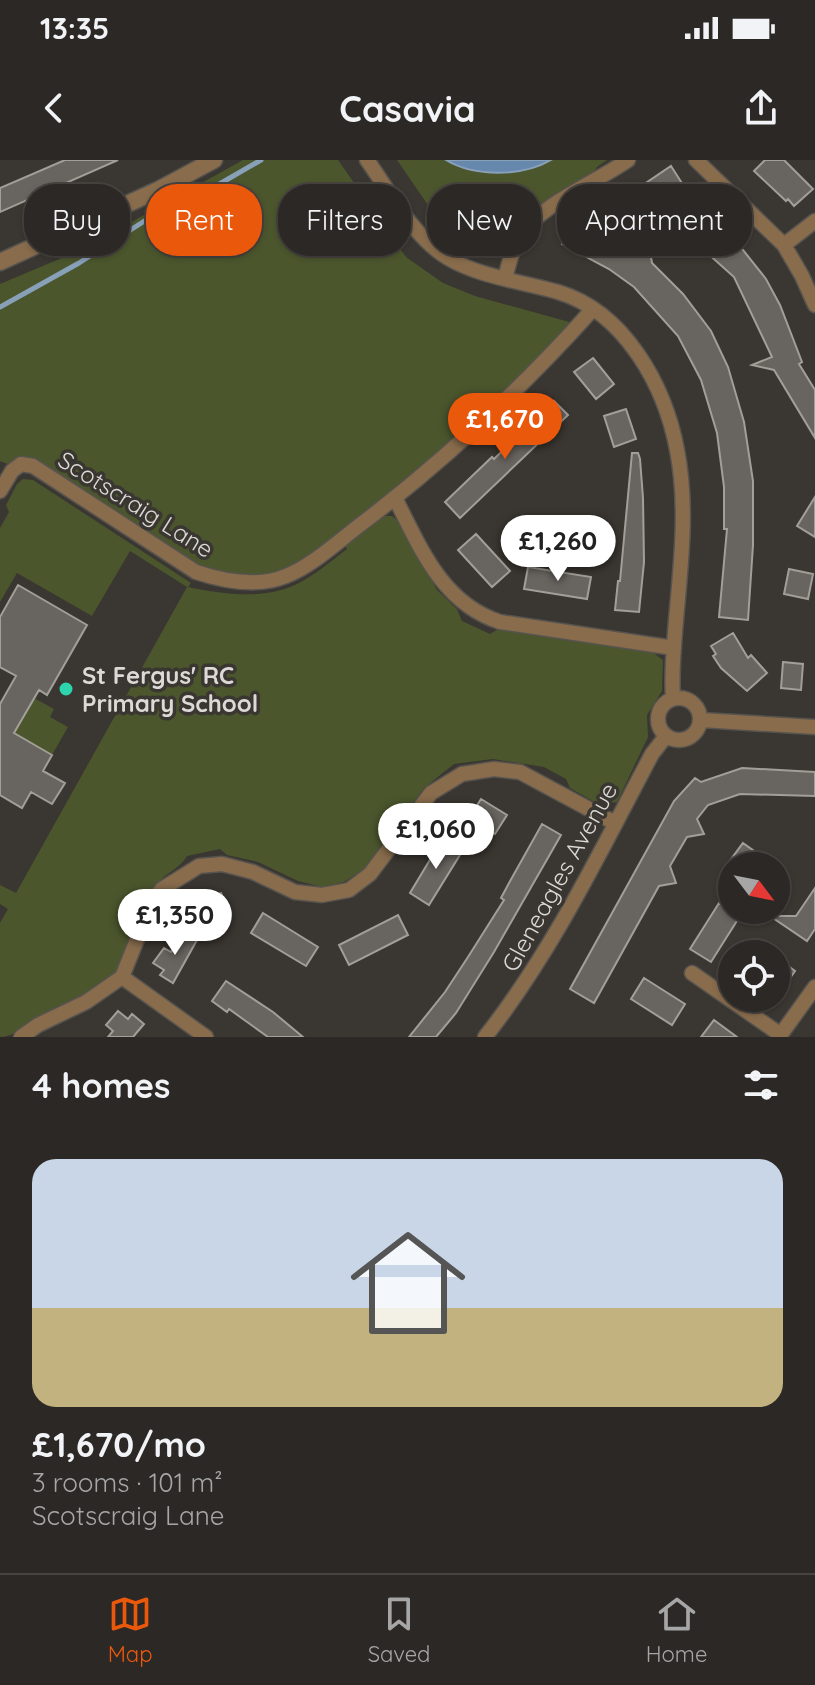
<!DOCTYPE html>
<meta charset="utf-8">
<style>
body{margin:0;font-family:Quicksand,sans-serif;background:#34302d;color:#f1f3f6;height:100vh;display:flex;flex-direction:column;font-size:30px;white-space:nowrap}
*{box-sizing:border-box;margin:0}
p{font-size:26px;color:#a6a6a7}
.icon{flex:none;width:44px;height:44px;fill:none;stroke:currentColor;stroke-width:2;stroke-linecap:round;stroke-linejoin:round}
.map{position:relative;height:877px;overflow:hidden}
.details{display:flex;flex-direction:column;background:#2c2825;flex:1}
.details>*{flex:none}
.top-card{position:absolute;left:24px;top:24px;width:768px;height:72px;display:flex;gap:16px}
.needle{width:52px;rotate:122deg}
.buttons{position:absolute;left:718px;top:692px;display:grid;gap:16px}
.buttons a{display:grid;place-items:center;width:72px;height:72px;border-radius:50%;background:#2c2825;box-shadow:0 2px 6px #0004,0 0 0 2px #484442;font-size:40px}
.price{position:absolute;translate:-50% -68px;padding:0 18px;border-radius:28px;background:#fff;color:#222;font-size:26px;line-height:52px;filter:drop-shadow(0 2px 4px #0008)}
.price::after{content:'';position:absolute;left:50%;top:48px;width:24px;height:18px;margin-left:-12px;background:inherit;clip-path:polygon(0 0,100% 0,50% 100%)}
.price.selected{background:#ea580c;color:#fff}
ul{padding:0;list-style:none}
li{display:grid;align-content:center;gap:16px;height:424px;padding:0 32px}
li+li{border-top:2px solid #484442}
li span{display:grid;place-items:center;height:248px;border-radius:24px;color:#555}
li>.icon{margin-inline-start:auto}
span .icon{width:144px;height:144px;fill:#fffc;stroke-width:1}
li b{font-size:34px}
h2{display:flex;justify-content:space-between;align-items:center;height:96px;padding:0 32px;font-size:34px}
.chip{padding:0 28px;border-radius:32px;background:#2c2825;box-shadow:0 2px 6px #0004,0 0 0 2px #484442;font-size:28px;line-height:72px}
.chip.selected{background:#ea580c;color:#fff}
.status{display:flex;justify-content:space-between;align-items:center;height:56px;padding:0 40px;background:#2c2825;direction:ltr}
.status svg{height:22px;fill:currentColor}
header{display:flex;justify-content:space-between;align-items:center;height:104px;padding:0 32px;background:#2c2825;font-size:36px;font-weight:700}
.dock{display:flex;justify-content:space-around;align-items:center;height:112px;border-top:2px solid #484442;background:#2c2825;font-size:22px;color:#a6a6a7}
.dock a{display:grid;justify-items:center;gap:4px}
.dock .selected{color:#ea580c}
.map>svg:first-child{display:block}
</style>
<div class="status"><b>13:35</b><svg viewBox="0 0 49 12"><path d="M0 12V9h3v3zM5 12V6h3v6zM10 12V3h3v9zM15 12V0h3v12zM26 1h20v11H26zM47 4h2v5h-2z"/></svg></div>
<header><svg class="icon" aria-label="back" viewBox="0 0 24 24"><path d="M15 5l-7 7 7 7"/></svg>Casavia<svg class="icon" aria-label="share" viewBox="0 0 24 24"><path d="M12 15V3M7 8l5-5 5 5M5 13v7h14v-7"/></svg></header>
<div class="map">
<svg width="815" height="877" viewBox="0 0 815 877">
<rect width="100%" height="100%" fill="#3a3631"/>
<path fill="#4b562d" d="M243 0H338L406 97 443 123 475 136 573 163C505 233 435 301 357 360 335 377 313 398 287 409 260 421 225 414 198 407L39 303 10 305 0 301V124L83 89Z
M397 0H607L597 7 590 18 531 55 521 64 505 93 461 78 432 51Z
M23 319 33 320 191 423 188 427C222 434 262 440 295 425 314 416 331 401 347 389L344 384 385 356H392L397 360 437 430 457 449 462 461 490 474 498 469 651 491 663 500 662 531 647 555 648 577 617 642 600 645 570 628 566 619 544 607 493 599 454 604 424 628 364 709 344 722 322 727 298 721 258 702 227 695 220 689 187 696C179 710 164 713 156 726 137 754 134 796 109 819 90 836 64 842 43 854 30 862 15 877 0 877V763L8 749 0 744V725L16 733 187 427 130 391 92 456 17 413 0 442V368L9 352 6 345 17 324Z
M34 538 54 549 50 557 68 567 52 595 14 573Z"/>
<path fill="#6688ad" stroke="#89a0b9" stroke-width="2" d="M446 0H551C522 17 474 17 446 0Z"/>
<g fill="none" stroke-linecap="round" stroke-linejoin="round">
<path stroke="#89a0b9" stroke-width="5" d="M0 147 79 103 146 60 209 30 261 0"/>
</g>
<path fill="#68645f" stroke="#a29e98" stroke-width="2" d="M65 0H118L0 52V28Z
M765 0H784L813 29 794 46 788 39 786 41 754 11Z
M671 6 685 28 642 57 628 35Z
M345 37 363 78 345 86 326 45Z
M703 54 743 90 766 119 780 145 802 202 799 204 815 230V278L774 210 752 205 772 197 734 117 686 74Z
M571 61 600 72 638 94 650 91 652 103 683 134 711 171 728 207 744 262 753 321V385L748 460 719 457 727 369H724V327L717 273 701 220 678 176 634 127 609 109 562 84Z
M593 198 614 224 596 239 574 212Z
M554 241 568 255 460 358 445 342 492 297 494 299Z
M626 249 636 279 614 287 604 256Z
M632 293H638L640 299 643 338 644 402 639 452 615 450 618 421H620Z
M815 337V377L797 366Z
M476 374 510 411 492 427 458 390Z
M528 407 591 417 587 439 524 429Z
M789 409 813 414 808 439 784 434Z
M18 425 87 465 47 535 39 530 14 573 52 595 43 611 65 623 52 644 31 632 22 648 0 635V544L16 516 0 507V457Z
M733 473 748 498 751 495 767 513 747 531 721 508 713 496 716 494 711 486Z
M783 502 803 504 801 530 781 528Z
M742 608 815 612V636L740 634 708 645 697 659 704 674 687 677 670 706 676 723 659 726 594 843 570 829 674 641 695 618 701 622Z
M481 639 507 655 495 674 469 658Z
M542 664 561 675 494 792 456 853 436 877H409L445 832 468 797 504 740 501 738 509 723Z
M443 678 463 690 429 745 410 733Z
M743 683 775 706H726Z
M815 728V769L807 781 770 756H796Z
M221 733 231 753 203 766 194 746Z
M719 743 740 756 711 802 690 789Z
M263 753 318 787 306 806 251 773Z
M398 755 408 775 349 805 339 785Z
M184 771 197 780 173 823 160 815 164 810 153 803 164 788 171 792Z
M776 797 795 811 776 838Z
M644 818 685 844 672 865 631 839Z
M226 821 273 852 303 877H268L229 849 227 852 212 841Z
M118 851 128 859 132 854 144 864 133 877H108L113 871 106 865Z
M714 860 737 877H701Z"/>
<g fill="none" stroke-linecap="round" stroke-linejoin="round">
<g stroke="#57534f" stroke-width="17">
<path id="minor" d="M367 0C390 32 413 77 448 98 480 117 523 122 558 132 625 152 665 226 677 290 688 346 681 403 676 460 674 486 671 512 673 538
M696 0 784 85 802 116 815 145
M784 85 815 61
M505 118C509 104 512 88 520 76 542 43 595 23 628 0
M0 331 12 311 21 304 33 306 196 412C223 421 257 428 286 416 311 406 334 385 356 368 442 303 521 229 593 149
M395 338C421 389 442 443 500 462L674 488
M658 559a21 21 0 1 1 42 0a21 21 0 1 1-42 0Z
M701 560 815 567
M753 794 757 787
M692 813 781 875
M122 817 206 877
M21 877 38 865 86 842 122 817 152 742 162 729 199 706 222 704 253 712 295 732 322 735 349 730 370 714 431 633 462 614 494 609 520 612 615 663
M485 877C553 791 601 690 652 594L666 576
M779 877 815 827"/>
</g>
<g stroke="#57534f" stroke-width="19">
<path id="tertiary" d="M0 102 158 30 214 0"/>
</g>
<use href="#minor" stroke="#886c4c" stroke-width="14"/>
<use href="#tertiary" stroke="#886c4c" stroke-width="16"/>
</g>
<circle fill="#2cd5ab" stroke="#3a3631" stroke-width="3" cx="66" cy="529" r="8"/>
<g text-anchor="middle" dominant-baseline="central" stroke-width="7" stroke-linejoin="round" paint-order="stroke">
<g font-size="24" fill="#dcd9d6" stroke="#3a3631">
<text transform="translate(136 344) rotate(32)">Scotscraig Lane</text>
<text transform="translate(559 717) rotate(-61)">Gleneagles Avenue</text>
</g>
<g font-size="24" font-weight="bold" fill="#dcd9d6" stroke="#3a3631" text-anchor="start">
<text x="82" y="515">St Fergus' RC<tspan x="82" dy="28">Primary School</tspan></text>
</g>
</g>
</svg>
<div class="buttons">
<a><svg class="needle" viewBox="-14 -14 28 28"><path d="M0-13l5 13h-10z" fill="#e53935"/><path d="M0 13l5-13h-10z" fill="#a6a6a7"/></svg></a>
<a><svg class="icon" aria-label="locate" viewBox="0 0 24 24"><circle cx="12" cy="12" r="6"/><path d="M12 2v4M12 18v4M2 12h4M18 12h4"/></svg></a>
</div>
<b class="price selected" style="left:505px;top:301px">£1,670</b>
<b class="price" style="left:558px;top:423px">£1,260</b>
<b class="price" style="left:436px;top:711px">£1,060</b>
<b class="price" style="left:175px;top:797px">£1,350</b>
<div class="top-card">
<a class="chip">Buy</a>
<a class="chip selected">Rent</a>
<a class="chip">Filters</a>
<a class="chip">New</a>
<a class="chip">Apartment</a>
</div>
</div>
<section class="details">
<h2>4 homes<svg class="icon" aria-label="filters" viewBox="0 0 24 24"><path d="M4 7h16M4 17h16"/><circle cx="9" cy="7" r="2"/><circle cx="15" cy="17" r="2"/></svg></h2>
<ul>
<li><span style="background:linear-gradient(#c9d6e8 60%,#c2b280 0)"><svg class="icon" aria-label="home" viewBox="0 0 24 24"><path d="M3 11l9-7 9 7M6 9v11h12V9"/></svg></span><div><b>£1,670/mo</b><p>3 rooms · 101 m²</p><p>Scotscraig Lane</p></div></li>
</ul>
</section>
<nav class="dock">
<a class="selected"><svg class="icon" aria-label="map" viewBox="0 0 24 24"><path d="M3 6l6-2 6 2 6-2v14l-6 2-6-2-6 2zM9 4v14M15 6v14"/></svg>Map</a>
<a><svg class="icon" aria-label="saved" viewBox="0 0 24 24"><path d="M7 4h10v16l-5-4-5 4z"/></svg>Saved</a>
<a><svg class="icon" aria-label="home" viewBox="0 0 24 24"><path d="M3 11l9-7 9 7M6 9v11h12V9"/></svg>Home</a>
</nav>
